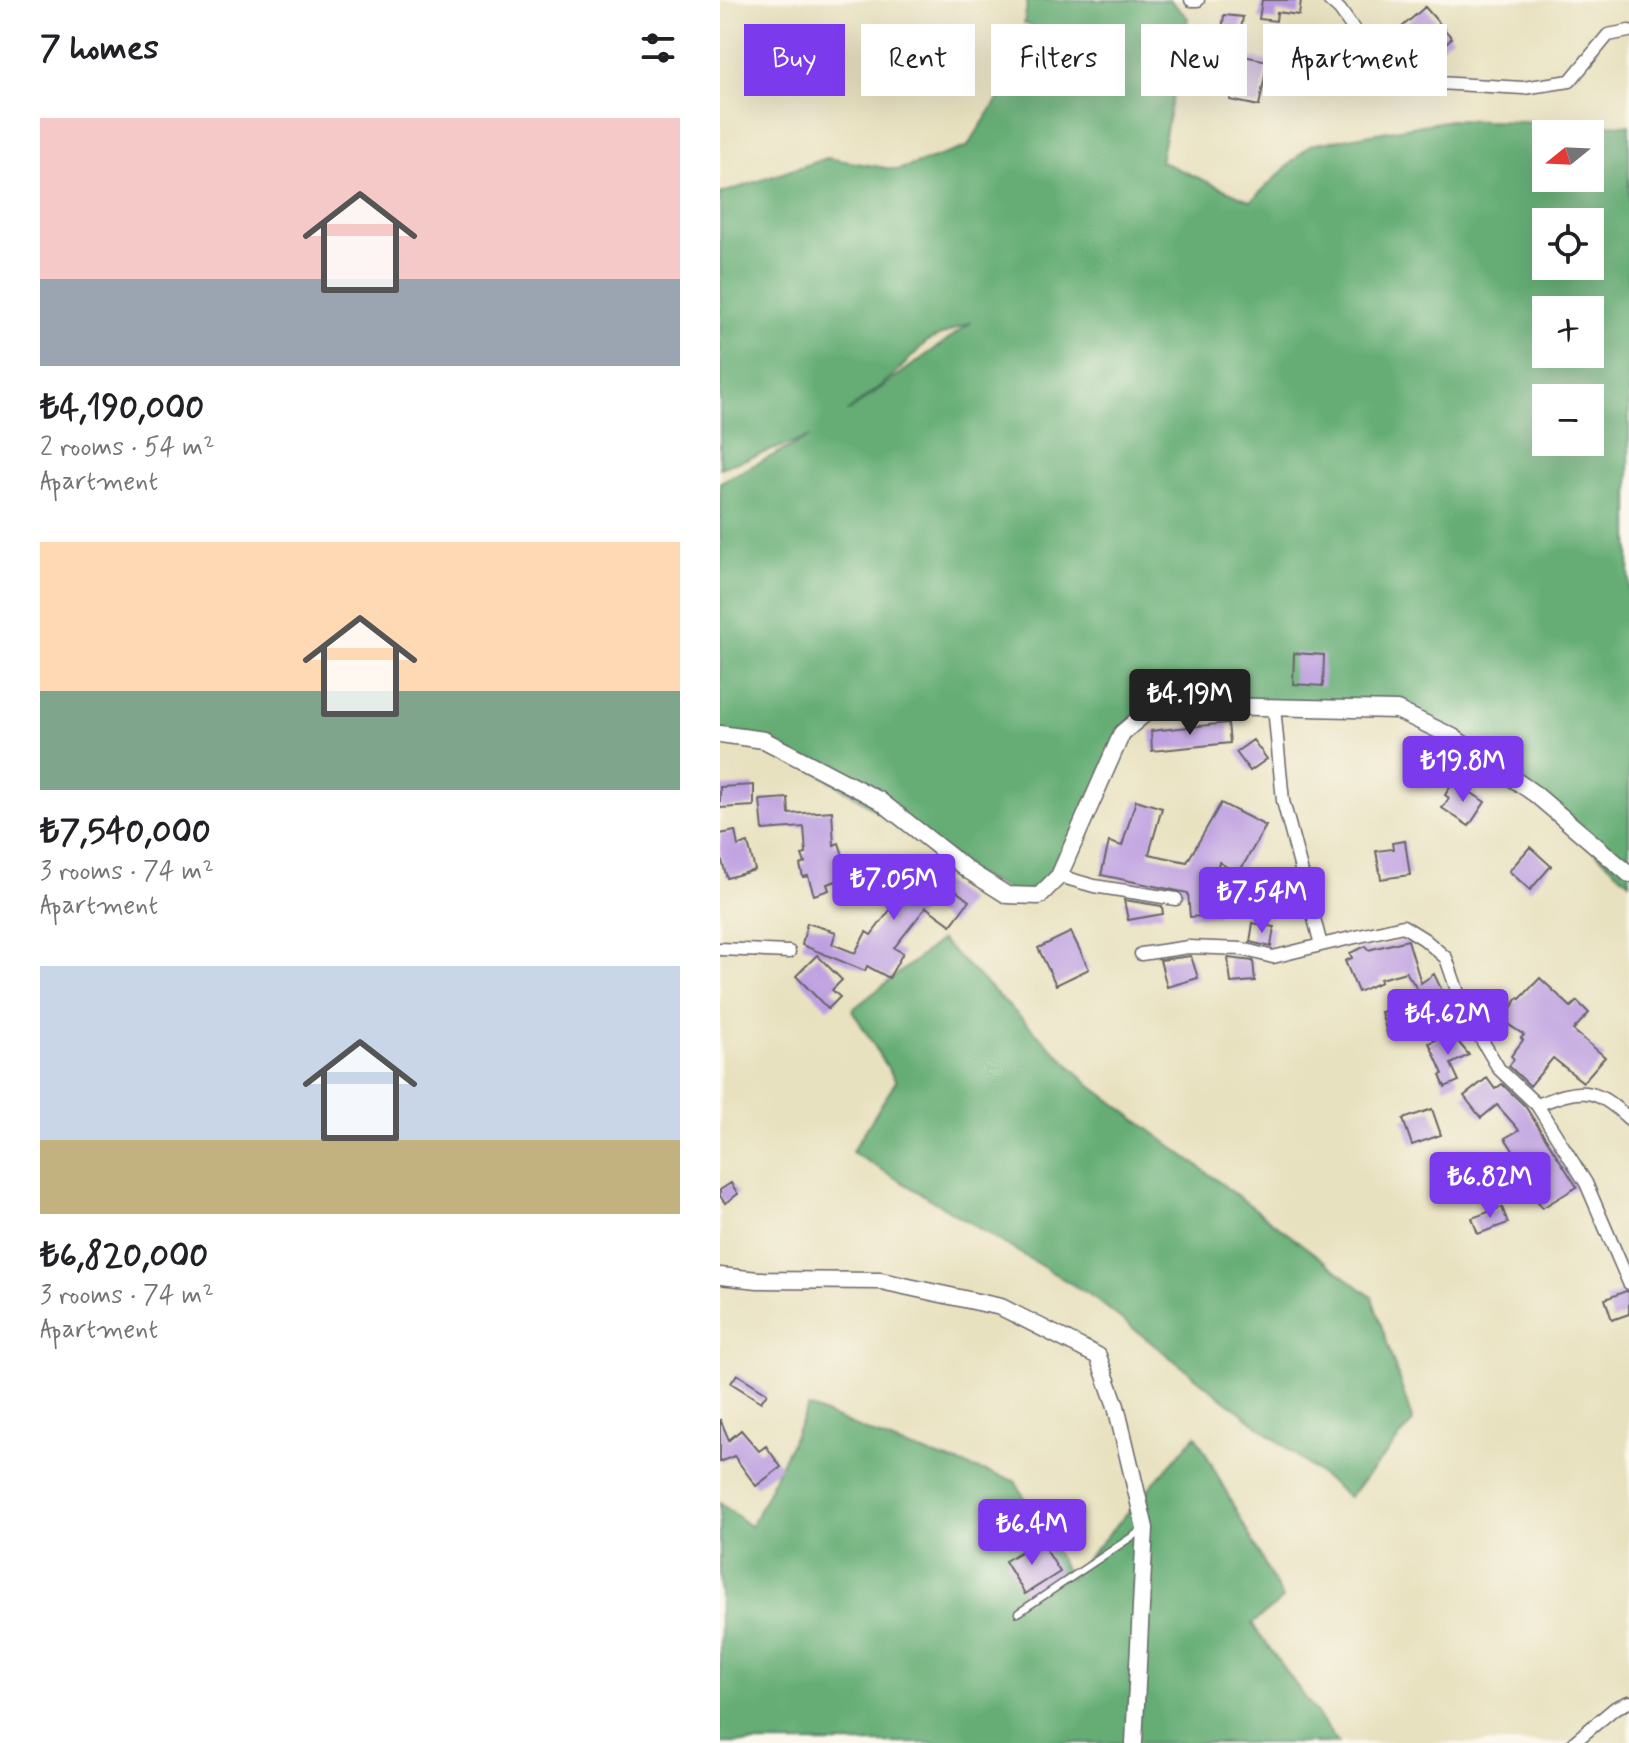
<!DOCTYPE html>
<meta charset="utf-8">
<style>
body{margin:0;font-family:Mynerve,sans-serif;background:#f2f2f2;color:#202124;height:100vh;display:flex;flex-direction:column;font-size:30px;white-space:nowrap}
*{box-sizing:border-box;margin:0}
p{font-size:26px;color:#757577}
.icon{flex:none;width:44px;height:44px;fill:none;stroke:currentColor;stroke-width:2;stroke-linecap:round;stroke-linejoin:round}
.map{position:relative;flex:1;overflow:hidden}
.side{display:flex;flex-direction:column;background:#fff;width:720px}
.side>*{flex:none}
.hud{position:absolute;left:24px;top:24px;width:760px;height:72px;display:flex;gap:16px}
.needle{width:52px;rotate:252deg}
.tools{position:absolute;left:812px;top:120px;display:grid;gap:16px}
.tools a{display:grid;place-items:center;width:72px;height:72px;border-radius:0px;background:#fff;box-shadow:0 8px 32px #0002;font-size:40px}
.price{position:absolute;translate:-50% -68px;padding:0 18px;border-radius:8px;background:#7c3aed;color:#fff;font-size:26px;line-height:52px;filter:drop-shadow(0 2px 4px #0008)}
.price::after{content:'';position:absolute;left:50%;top:48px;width:24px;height:18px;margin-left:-12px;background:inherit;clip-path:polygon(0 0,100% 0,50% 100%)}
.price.selected{background:#222;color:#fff}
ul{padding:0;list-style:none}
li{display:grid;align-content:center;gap:16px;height:424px;padding:0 40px}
li span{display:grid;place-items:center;height:248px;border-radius:0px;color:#555}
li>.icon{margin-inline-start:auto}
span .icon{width:144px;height:144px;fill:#fffc;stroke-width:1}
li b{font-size:34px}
h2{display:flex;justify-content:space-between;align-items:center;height:96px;padding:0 40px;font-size:34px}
.tag{padding:0 28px;border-radius:0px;background:#fff;box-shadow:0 8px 32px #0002;font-size:28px;line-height:72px}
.tag.selected{background:#7c3aed;color:#fff}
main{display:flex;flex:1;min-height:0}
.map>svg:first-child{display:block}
</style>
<main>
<section class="side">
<h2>7 homes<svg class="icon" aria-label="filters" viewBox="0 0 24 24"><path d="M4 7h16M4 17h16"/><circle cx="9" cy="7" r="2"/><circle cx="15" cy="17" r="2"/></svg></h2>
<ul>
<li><span style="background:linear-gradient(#f6c9c9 65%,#9aa5b1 0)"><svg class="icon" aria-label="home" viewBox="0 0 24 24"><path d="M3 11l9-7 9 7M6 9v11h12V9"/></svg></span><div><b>₺4,190,000</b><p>2 rooms · 54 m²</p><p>Apartment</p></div></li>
<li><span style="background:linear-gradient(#ffd9b3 60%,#7fa58c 0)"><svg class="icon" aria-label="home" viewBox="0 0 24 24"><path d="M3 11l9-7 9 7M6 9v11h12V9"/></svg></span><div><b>₺7,540,000</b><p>3 rooms · 74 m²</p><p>Apartment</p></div></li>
<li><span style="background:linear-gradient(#c9d6e8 70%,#c2b280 0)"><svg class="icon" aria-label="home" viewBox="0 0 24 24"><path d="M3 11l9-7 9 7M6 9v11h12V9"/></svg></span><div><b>₺6,820,000</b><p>3 rooms · 74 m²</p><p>Apartment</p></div></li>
</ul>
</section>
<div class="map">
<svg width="909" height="1743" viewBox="0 0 909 1743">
<rect width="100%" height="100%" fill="#fbf7ec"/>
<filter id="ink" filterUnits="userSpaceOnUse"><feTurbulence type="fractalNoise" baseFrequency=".0125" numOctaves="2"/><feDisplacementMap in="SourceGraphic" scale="16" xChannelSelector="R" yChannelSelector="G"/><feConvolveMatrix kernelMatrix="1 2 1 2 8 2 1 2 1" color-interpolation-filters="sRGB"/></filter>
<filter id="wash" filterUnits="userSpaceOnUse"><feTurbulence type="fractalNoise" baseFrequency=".006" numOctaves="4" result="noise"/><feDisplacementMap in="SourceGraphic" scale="32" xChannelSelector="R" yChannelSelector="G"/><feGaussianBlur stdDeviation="1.8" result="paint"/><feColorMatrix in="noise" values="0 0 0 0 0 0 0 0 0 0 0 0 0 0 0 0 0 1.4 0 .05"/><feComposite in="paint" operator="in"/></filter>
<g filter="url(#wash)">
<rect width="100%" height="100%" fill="#e8e1bf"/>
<path fill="#65ad74" stroke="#446858" stroke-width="2" fill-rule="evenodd" d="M308 0H450L468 18 440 161 531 201 590 145 730 120 909 125V882L796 781 677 710 454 705 402 733 339 876 300 896 249 871 70 754 0 734V482L90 437 0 468V194L107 158 178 170 247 147 292 78 318 61 340 39 304 23ZM826 134H870V178H826ZM826 222H870V266H826ZM826 310H870V354H826ZM252 322 129 411H128L173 376 207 341ZM826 398H870V442H826Z
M221 940 369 1084 652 1297 693 1422 629 1497 373 1297 132 1152 176 1081 132 1010Z
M88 1407 178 1444 295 1481 350 1578 476 1435 563 1599 532 1624 618 1743H0V1503L31 1527Z"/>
<g id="blocks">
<path fill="#ba9ae0" d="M542 0H581L579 15 557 12 556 21 539 19Z
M705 7 732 38 710 57 683 26Z
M504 15 523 17 520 34 502 31Z
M474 51 496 55 493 69 471 64Z
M519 55 548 61 539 106 510 100Z
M574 653 604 655 603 686 573 684Z
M508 723 510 743 432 751 431 731Z
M533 740 547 759 530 771 516 752Z
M734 781 765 802 749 826 722 808 729 798 725 795Z
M34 785V806L0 808V787Z
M68 798 69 814 112 811 114 845 119 843 130 877 107 884 109 890 94 895 88 876 83 877 80 865 85 863 82 855 86 854 84 827 43 830 40 800Z
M416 800 442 808 429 854 467 862 501 803 546 826 518 874 499 862 488 897 496 896 498 915 470 917 468 893 381 875 389 842 402 846Z
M15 831 18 846 28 843 35 870 7 878 0 854V834Z
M685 841 690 875 661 879 656 851 673 849 672 843Z
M810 847 831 866 810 890 789 871Z
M202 859 225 877 222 880 249 901 231 925 206 907 174 948 183 953 169 978 147 966 145 971 82 945 87 923 116 932 112 944 135 953 146 932 151 935 176 902 168 896 177 884 181 887Z
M404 900 442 906 443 914 408 920Z
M533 923 554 927 551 947 530 942Z
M351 932 369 969 336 985 318 948Z
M688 940 701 983 714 974 728 1003 713 1013 686 972 660 979 661 982 638 992 625 961 632 958 630 953 646 946 648 950Z
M97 955 122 980 112 990 120 997 108 1009 76 976Z
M471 956 478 978 447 987 440 960Z
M508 958 533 961 535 981 511 983Z
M820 978 851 1007 857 1001 869 1013 853 1030 885 1057 863 1082 833 1058 810 1086 789 1066 794 1059 791 1056 803 1040 801 1038 804 1035 780 1019 771 1027 753 1008 770 991 789 1011 798 998 800 999Z
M678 1007 685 1032 668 1037 661 1012Z
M731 1033 749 1055 731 1064 739 1081 725 1087 720 1075 723 1074 709 1043Z
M767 1078 775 1089 782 1084 805 1106 857 1187 822 1208 803 1177 808 1174 785 1138 799 1130 777 1105 761 1118 744 1096Z
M712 1109 721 1135 692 1145 683 1119Z
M11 1183 18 1194 5 1203 0 1196V1190Z
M782 1207 788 1223 758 1234 752 1218Z
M906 1291 909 1292V1314L892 1320 885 1299Z
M17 1374 47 1393 41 1402 11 1383Z
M0 1419 9 1440 21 1430 39 1451 46 1446 61 1467 36 1486 14 1456 0 1462Z
M320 1540 340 1572 305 1594 285 1561Z"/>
</g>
</g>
<g filter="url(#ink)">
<use href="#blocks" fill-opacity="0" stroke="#676569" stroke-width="2"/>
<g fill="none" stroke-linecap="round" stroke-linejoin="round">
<g stroke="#676569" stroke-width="9">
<path id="service" d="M298 1613 422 1530"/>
</g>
<g stroke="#676569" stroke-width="15">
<path id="minor" d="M471 0H478
M609 0 620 10 658 64 701 82 803 88 850 81 888 35 909 31
M554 707 563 801 601 945 683 926 704 939 726 958 744 1010 779 1069 817 1105 866 1183 909 1283
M339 876 374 886 456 899
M0 949 69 952
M421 954 469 947 522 949 553 957 601 945
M817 1105C860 1088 873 1085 909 1119
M853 1743 895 1708 909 1702"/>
</g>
<g stroke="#676569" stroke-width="19">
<path id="tertiary" d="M0 734 44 740 159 800 249 871 287 895 319 896 339 876 402 733 428 711 454 705 677 710 733 737 815 794 909 874
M0 1276 38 1280 161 1281 281 1307 378 1356 396 1406 425 1528 414 1743"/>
</g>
<use href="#service" stroke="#fff" stroke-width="6"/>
<use href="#minor" stroke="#fff" stroke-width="12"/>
<use href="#tertiary" stroke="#fff" stroke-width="16"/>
</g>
</g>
</svg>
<div class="tools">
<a><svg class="needle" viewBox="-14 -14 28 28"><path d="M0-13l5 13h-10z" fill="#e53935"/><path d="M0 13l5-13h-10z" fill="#757577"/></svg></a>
<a><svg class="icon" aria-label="locate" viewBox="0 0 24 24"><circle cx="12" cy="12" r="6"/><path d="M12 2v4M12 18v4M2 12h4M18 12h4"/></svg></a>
<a>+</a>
<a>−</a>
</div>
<b class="price selected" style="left:470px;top:737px">₺4.19M</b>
<b class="price" style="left:743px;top:804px">₺19.8M</b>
<b class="price" style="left:174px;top:922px">₺7.05M</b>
<b class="price" style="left:542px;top:935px">₺7.54M</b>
<b class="price" style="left:728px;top:1057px">₺4.62M</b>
<b class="price" style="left:770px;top:1220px">₺6.82M</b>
<b class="price" style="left:312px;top:1567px">₺6.4M</b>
<div class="hud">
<a class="tag selected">Buy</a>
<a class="tag">Rent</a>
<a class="tag">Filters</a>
<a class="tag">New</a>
<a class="tag">Apartment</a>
</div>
</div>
</main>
